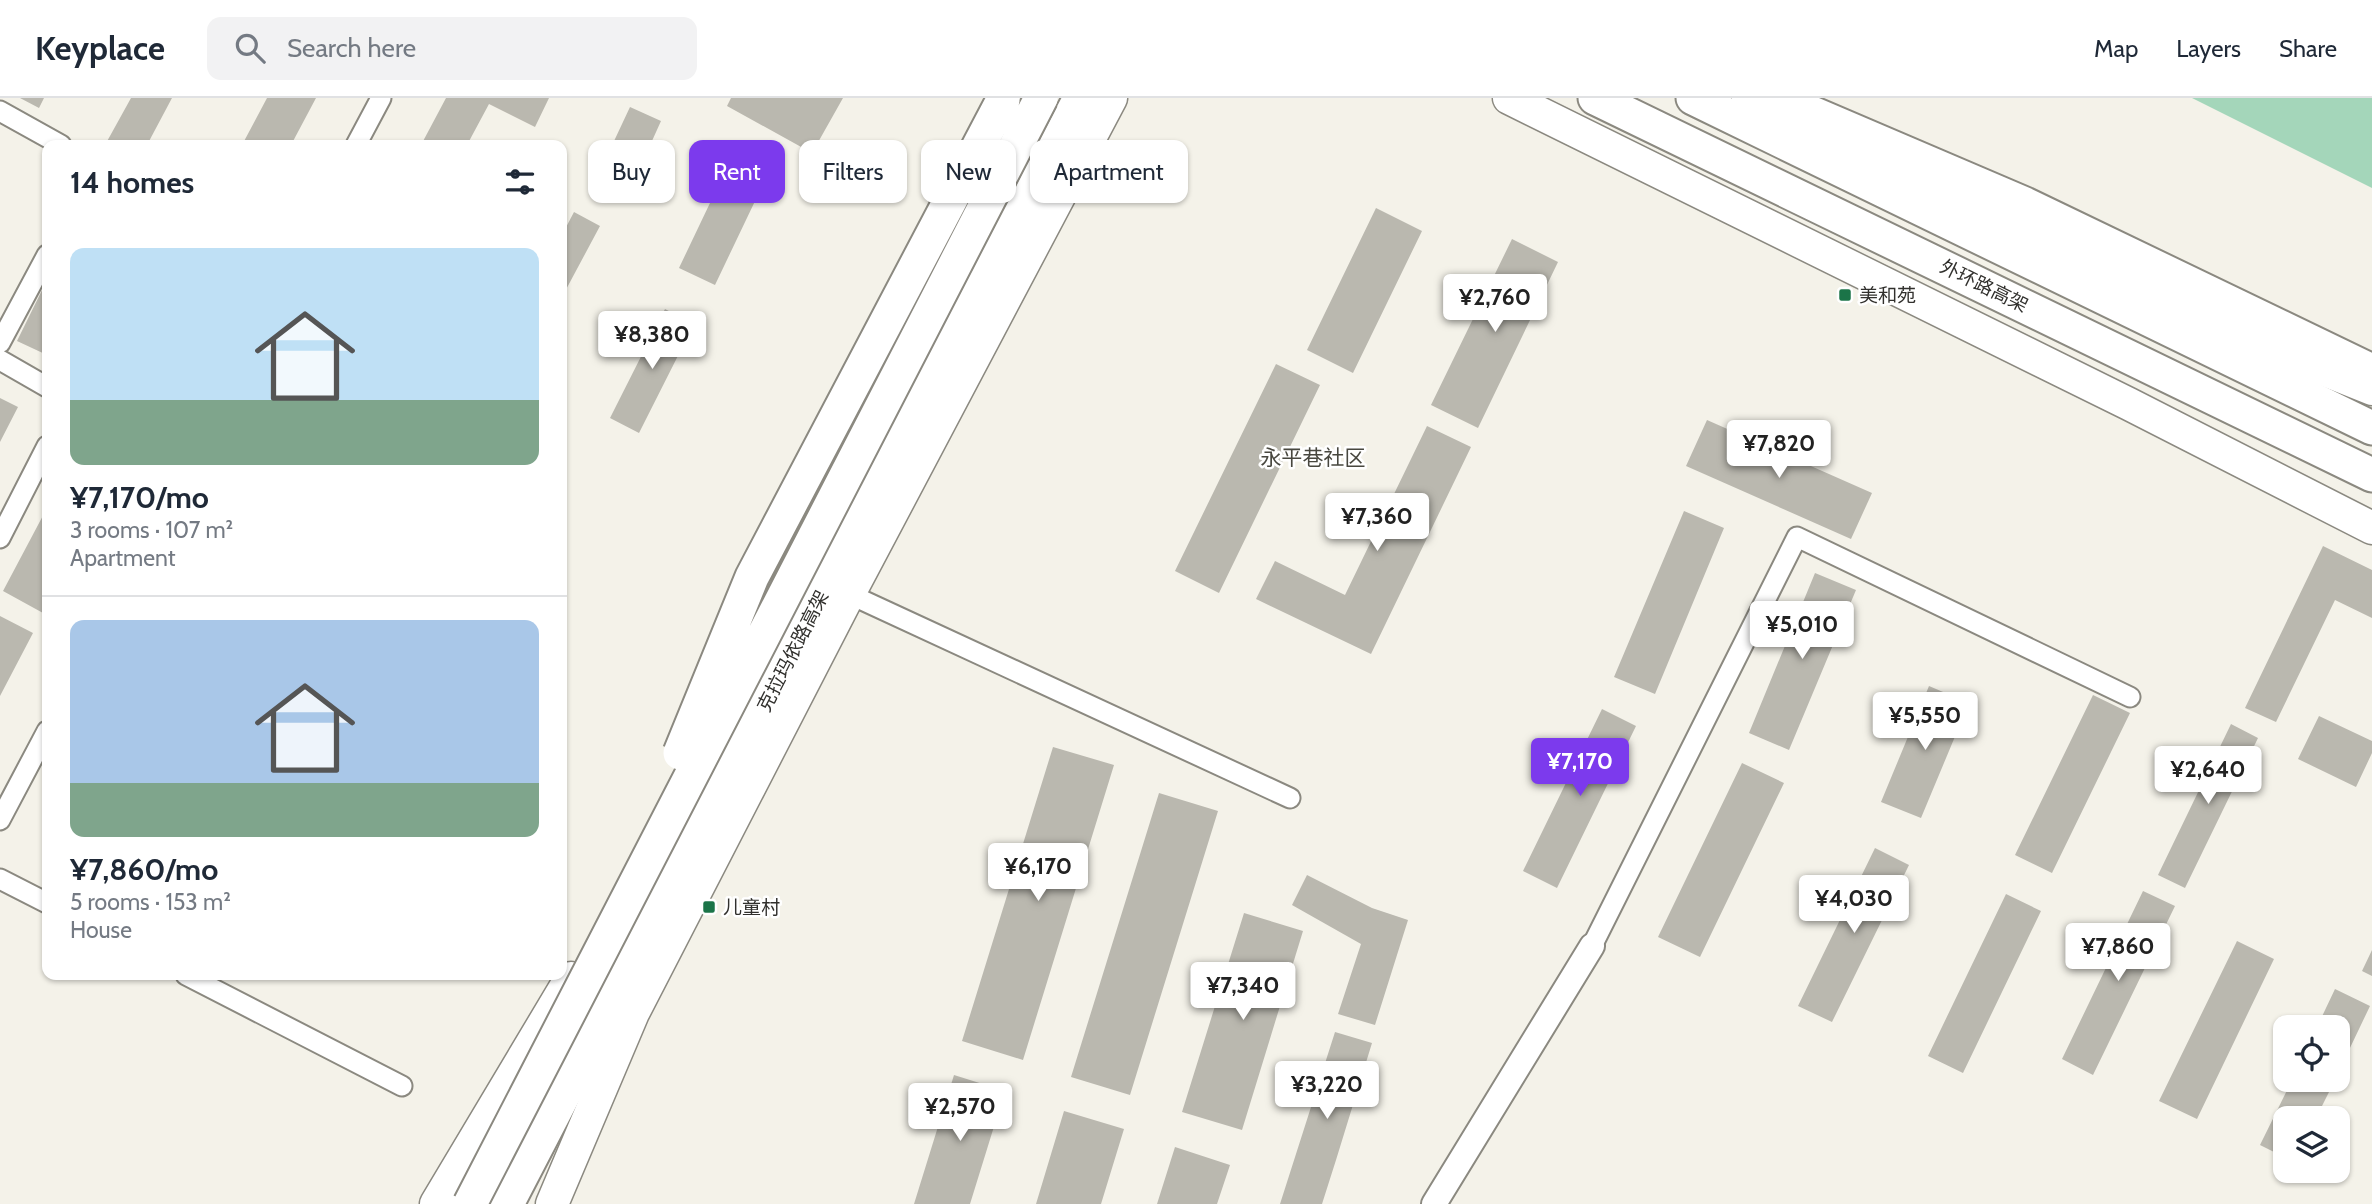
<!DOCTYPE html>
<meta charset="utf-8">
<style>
body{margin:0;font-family:Cabin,"Noto Sans SC",sans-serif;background:#f2f2f3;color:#1f2937;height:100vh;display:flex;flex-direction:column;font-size:26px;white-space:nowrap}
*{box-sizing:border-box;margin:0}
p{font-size:23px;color:#747a83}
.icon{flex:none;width:38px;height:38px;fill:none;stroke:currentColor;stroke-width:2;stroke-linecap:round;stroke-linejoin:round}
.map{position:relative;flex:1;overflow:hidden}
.sheet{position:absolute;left:42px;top:42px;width:525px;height:840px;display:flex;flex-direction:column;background:#fff;border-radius:14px;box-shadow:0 2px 5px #0004}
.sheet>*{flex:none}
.banner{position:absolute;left:588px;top:42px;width:665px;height:63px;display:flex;gap:14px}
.tools{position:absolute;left:2273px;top:917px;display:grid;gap:14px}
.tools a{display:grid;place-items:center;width:77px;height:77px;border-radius:14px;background:#fff;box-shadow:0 2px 5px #0004;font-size:35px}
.price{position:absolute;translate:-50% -60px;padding:0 16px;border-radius:7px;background:#fff;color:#222;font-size:23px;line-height:46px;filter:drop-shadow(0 2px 4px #0008)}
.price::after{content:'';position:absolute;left:50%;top:42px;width:21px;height:16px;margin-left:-10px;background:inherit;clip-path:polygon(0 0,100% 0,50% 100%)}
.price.selected{background:#7c3aed;color:#fff}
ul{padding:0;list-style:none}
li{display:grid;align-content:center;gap:14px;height:371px;padding:0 28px}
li+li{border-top:2px solid #e0e1e3}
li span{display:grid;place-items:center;height:217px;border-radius:14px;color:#555}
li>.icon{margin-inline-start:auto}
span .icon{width:126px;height:126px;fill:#fffc;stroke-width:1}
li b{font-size:30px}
h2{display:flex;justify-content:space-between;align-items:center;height:84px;padding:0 28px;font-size:30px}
.tag{padding:0 24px;border-radius:14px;background:#fff;box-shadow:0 2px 5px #0004;font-size:24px;line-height:63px}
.tag.selected{background:#7c3aed;color:#fff}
header{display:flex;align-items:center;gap:42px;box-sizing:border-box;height:98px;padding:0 35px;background:#fff;border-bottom:2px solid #e0e1e3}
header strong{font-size:33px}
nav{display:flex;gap:38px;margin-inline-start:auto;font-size:24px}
.search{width:490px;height:63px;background:#f2f2f3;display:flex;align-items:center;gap:18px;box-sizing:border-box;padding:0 24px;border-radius:14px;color:#747a83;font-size:26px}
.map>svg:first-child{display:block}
</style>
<header>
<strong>Keyplace</strong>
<div class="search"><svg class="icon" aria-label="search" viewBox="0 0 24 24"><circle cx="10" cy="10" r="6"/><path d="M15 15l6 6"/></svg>Search here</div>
<nav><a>Map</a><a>Layers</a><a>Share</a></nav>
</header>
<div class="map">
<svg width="2372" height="1106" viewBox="0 0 2372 1106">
<rect width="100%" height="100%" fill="#f4f2e9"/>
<path fill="#a4d6ba" d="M2192 0H2372V90Z"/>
<path fill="#bab8af" d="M20 0H44L39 10Z
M131 0H172L147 47H105Z
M267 0H316L291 47H242Z
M446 0H549L535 29 489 6 467 47H421Z
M731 0H843L812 55 727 8Z
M630 9 661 23 624 105 592 90Z
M730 63 766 80 715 187 679 170Z
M1376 110 1422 133 1353 275 1307 252Z
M574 114 600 128 562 199V137Z
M1512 141 1558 164 1478 330 1431 307Z
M47 182V257L17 243Z
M665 211 694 226 639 335 610 320Z
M1276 266 1320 287 1219 495 1175 473Z
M0 300 18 309 0 344Z
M1707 322 1872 395 1851 441 1686 368Z
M1427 328 1471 349 1371 556 1256 501 1275 463 1345 497Z
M47 410V508L43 515 3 493Z
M1684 413 1724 430 1655 596 1614 579Z
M2323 448 2372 472V520L2335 502 2276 624 2245 610Z
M1815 475 1856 492 1789 652 1749 635Z
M0 518 33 535 0 598Z
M1929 588 1969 605 1921 720 1881 704Z
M2093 597 2130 615 2052 775 2015 757Z
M1602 611 1636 628 1557 790 1523 773Z
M2319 618 2372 643V655L2356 689 2298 661Z
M2231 626 2258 640 2185 790 2158 777Z
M1053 649 1114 667 1023 962 962 943Z
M1742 665 1784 685 1700 859 1658 839Z
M1159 695 1218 713 1130 997 1071 979Z
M1875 750 1909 767 1832 924 1798 908Z
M1307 777 1372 810 1408 822 1375 927 1338 916 1361 846 1292 807Z
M2143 793 2175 808 2093 977 2062 961Z
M2006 796 2041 813 1963 975 1928 958Z
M1244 815 1303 833 1242 1032 1182 1014Z
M2237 843 2274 861 2197 1021 2159 1003Z
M2372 852V878L2362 873Z
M2335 891 2370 908 2338 975V929H2317Z
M1335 934 1372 945 1336 1062 1322 1106H1280Z
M954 977 1005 993 970 1106H914Z
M2292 982H2335L2316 1020H2286V1060L2260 1047Z
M1064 1013 1124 1031 1101 1106H1036Z
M1175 1049 1230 1067 1217 1106H1157Z"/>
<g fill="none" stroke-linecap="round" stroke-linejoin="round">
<g stroke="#8b8980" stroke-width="23">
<path id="minor" d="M0 13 61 47
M356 47 381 0
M0 245 47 157
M0 262 47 289
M0 440 47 348
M849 496 1290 700
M0 722 47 633
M0 781 47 805
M1592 848 1797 439 2130 599
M186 877 402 988"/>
</g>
<g stroke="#8b8980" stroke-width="28">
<path id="tertiary" d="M1434 1106 1592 848"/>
</g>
<g stroke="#8b8980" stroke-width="35">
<path id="primary" d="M1509 0 2129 306 2372 430
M1748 0 2312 267 2372 291
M436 1106 571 880
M552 1106 633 915 849 496 1111 0"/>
</g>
<g stroke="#8b8980" stroke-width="37">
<path id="trunk" d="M1595 0 2372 377
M1693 0 2372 330
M1777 0 2025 106 2372 273
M507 1106 1080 0"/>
</g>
<use href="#minor" stroke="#fff" stroke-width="19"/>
<use href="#tertiary" stroke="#fff" stroke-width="24"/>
<use href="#primary" stroke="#fff" stroke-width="32"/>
<use href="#trunk" stroke="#fff" stroke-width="33"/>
<g stroke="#8b8980" stroke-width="37" stroke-linecap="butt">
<path id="trunk-bridge" d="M680 655 752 479 1003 2
M470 1106 1041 0"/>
</g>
<use href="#trunk-bridge" stroke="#fff" stroke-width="33"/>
</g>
<g fill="#1b7448" stroke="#fff" stroke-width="2.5">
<rect x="1838" y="190" width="14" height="14" rx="3.5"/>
<rect x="702" y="802" width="14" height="14" rx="3.5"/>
</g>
<g text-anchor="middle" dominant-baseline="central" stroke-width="5" stroke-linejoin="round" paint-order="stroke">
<g font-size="19" fill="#31302d" stroke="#fff">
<text transform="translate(1984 188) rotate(26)">外环路高架</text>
<text transform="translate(793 553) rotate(-63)">克拉玛依路高架</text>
</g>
<g font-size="19" fill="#31302d" stroke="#fff" text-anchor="start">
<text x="1859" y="197">美和苑</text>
<text x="723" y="809">儿童村</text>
</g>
<g font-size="21" fill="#48473f" stroke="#fff">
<text x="1313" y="359">永平巷社区</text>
</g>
</g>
</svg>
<div class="tools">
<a><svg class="icon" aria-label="locate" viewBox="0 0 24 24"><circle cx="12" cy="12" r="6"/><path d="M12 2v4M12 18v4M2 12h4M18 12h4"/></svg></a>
<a><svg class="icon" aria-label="layers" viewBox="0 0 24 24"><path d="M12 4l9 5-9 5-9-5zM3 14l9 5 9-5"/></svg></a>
</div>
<b class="price" style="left:1495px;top:236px">¥2,760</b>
<b class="price" style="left:652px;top:273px">¥8,380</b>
<b class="price" style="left:1779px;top:382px">¥7,820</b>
<b class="price" style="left:1377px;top:455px">¥7,360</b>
<b class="price" style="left:1802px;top:563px">¥5,010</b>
<b class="price" style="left:1925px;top:654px">¥5,550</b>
<b class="price selected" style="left:1580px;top:700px">¥7,170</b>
<b class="price" style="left:2208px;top:708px">¥2,640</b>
<b class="price" style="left:1038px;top:805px">¥6,170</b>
<b class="price" style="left:1854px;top:837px">¥4,030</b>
<b class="price" style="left:2118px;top:885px">¥7,860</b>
<b class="price" style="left:1243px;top:924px">¥7,340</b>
<b class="price" style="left:1327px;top:1023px">¥3,220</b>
<b class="price" style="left:960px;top:1045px">¥2,570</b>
<div class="banner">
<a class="tag">Buy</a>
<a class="tag selected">Rent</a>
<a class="tag">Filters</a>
<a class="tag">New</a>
<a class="tag">Apartment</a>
</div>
<section class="sheet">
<h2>14 homes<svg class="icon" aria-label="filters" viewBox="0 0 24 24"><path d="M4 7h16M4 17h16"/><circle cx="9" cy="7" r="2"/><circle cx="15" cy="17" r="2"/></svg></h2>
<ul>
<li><span style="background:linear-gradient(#bfe0f5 70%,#7fa58c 0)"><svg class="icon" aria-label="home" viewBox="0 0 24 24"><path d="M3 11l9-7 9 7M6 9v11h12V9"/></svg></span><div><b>¥7,170/mo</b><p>3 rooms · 107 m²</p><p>Apartment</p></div></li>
<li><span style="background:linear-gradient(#a9c7e8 75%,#7fa58c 0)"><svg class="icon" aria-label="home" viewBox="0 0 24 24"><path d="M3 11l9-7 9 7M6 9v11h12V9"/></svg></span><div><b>¥7,860/mo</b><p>5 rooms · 153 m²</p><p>House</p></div></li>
</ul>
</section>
</div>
